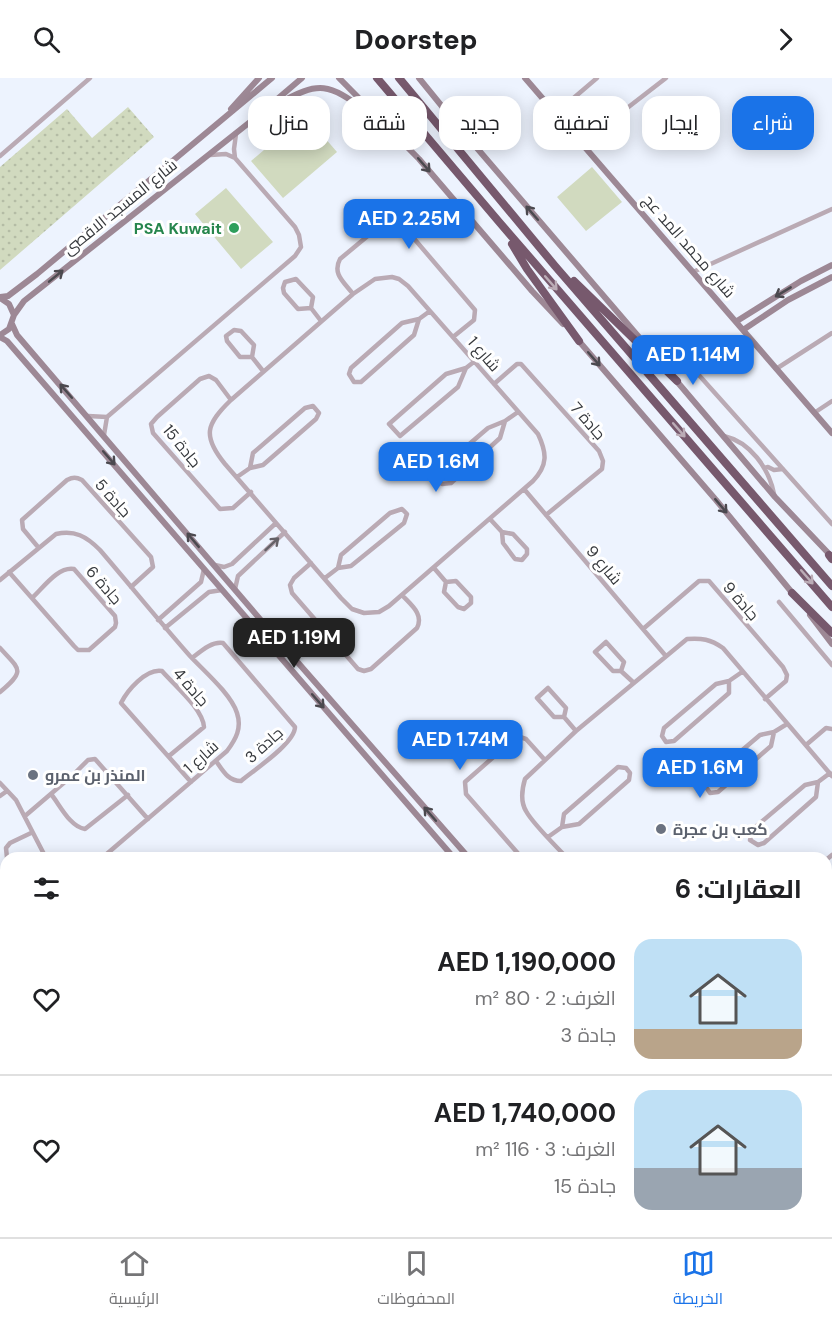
<!DOCTYPE html>
<html lang="ar">
<meta charset="utf-8">
<style>
body{margin:0;font-family:"DM Sans",Cairo,sans-serif;background:#f2f2f2;color:#202124;direction:rtl;height:100vh;display:flex;flex-direction:column;font-size:22px;white-space:nowrap}
*{box-sizing:border-box;margin:0}
p{font-size:20px;color:#757577}
.icon{flex:none;width:33px;height:33px;fill:none;stroke:currentColor;stroke-width:2;stroke-linecap:round;stroke-linejoin:round}
.map{position:relative;flex:1;overflow:hidden;direction:ltr}
.sheet{position:absolute;left:0px;top:774px;width:832px;height:386px;display:flex;flex-direction:column;background:#fff;border-radius:18px 18px 0 0;box-shadow:0 3px 15px #0003;direction:rtl}
.sheet>*{flex:none}
.hud{position:absolute;left:18px;top:18px;width:796px;height:54px;direction:rtl;display:flex;gap:12px}
.price{position:absolute;translate:-50% -51px;padding:0 14px;border-radius:12px;background:#1a73e8;color:#fff;font-size:20px;line-height:39px;filter:drop-shadow(0 2px 3px #0008)}
.price::after{content:'';position:absolute;left:50%;top:36px;width:18px;height:14px;margin-left:-9px;background:inherit;clip-path:polygon(0 0,100% 0,50% 100%)}
.price.on{background:#222;color:#fff}
ul{padding:0;list-style:none}
li{display:flex;align-items:center;gap:18px;height:150px;padding:0 30px}
li+li{border-top:2px solid #e0e0e0}
li span{display:grid;place-items:center;flex:none;width:168px;height:120px;border-radius:18px;color:#555}
li>.icon{margin-inline-start:auto}
span .icon{width:72px;height:72px;fill:#fffc;stroke-width:1}
li b{font-size:26px}
h2{display:flex;justify-content:space-between;align-items:center;height:72px;padding:0 30px;font-size:26px}
.pill{padding:0 21px;border-radius:18px;background:#fff;box-shadow:0 3px 15px #0003;font-size:21px;line-height:54px}
.pill.on{background:#1a73e8;color:#fff}
header{display:flex;justify-content:space-between;align-items:center;height:78px;padding:0 30px;background:#fff;font-size:27px;font-weight:800}
.menu{display:flex;justify-content:space-around;align-items:center;height:84px;border-top:2px solid #e0e0e0;background:#fff;font-size:16px;color:#757577}
.menu a{display:grid;justify-items:center;gap:3px}
.menu .on{color:#1a73e8}
.map>svg:first-child{display:block}
</style>
<header><svg class="icon" aria-label="forward" viewBox="0 0 24 24"><path d="M9 5l7 7-7 7"/></svg>Doorstep<svg class="icon" aria-label="search" viewBox="0 0 24 24"><circle cx="10" cy="10" r="6"/><path d="M15 15l6 6"/></svg></header>
<div class="map">
<svg width="832" height="1159" viewBox="0 0 832 1159">
<defs>
<pattern id="park-dots" width="8" height="8" patternUnits="userSpaceOnUse" patternTransform="scale(1.5)"><rect width="8" height="8" fill="#d1dabf"/><path d="M2 2h.1M6 6h.1" fill="none" stroke="#b4bca5" stroke-width="1.8" stroke-linecap="round"/></pattern>
</defs>
<rect width="100%" height="100%" fill="#edf3fe"/>
<path fill="#d1dabf" d="M305 37 337 74 283 120 251 83Z
M592 89 622 124 586 153 557 119Z
M226 110 273 164 241 191 195 136Z"/>
<path fill="url(#park-dots)" d="M128 29 154 59 0 192V89L67 31 92 60Z"/>
<g fill="none" stroke-linecap="round" stroke-linejoin="round">
<path stroke="#baaab4" stroke-width="4.5" d="M556 35 597 0
M582 65 666 0
M0 78 90 0
M235 80 234 71 236 56
M693 194 832 131
M392 199 399 201 408 208 538 356C547 375 548 387 533 403L389 528 379 534 364 535 352 531 341 520 225 386C202 358 206 346 231 322L353 216 375 201Z
M296 201 313 219 311 230 298 231 284 215 283 210 285 204Z
M353 216C344 204 332 196 340 181L387 142 393 141 399 143 475 232 474 242 453 259
M311 230 321 243
M419 241 414 257 361 304H354L349 296 351 290 402 245 419 241 430 233
M252 279H240L227 263 226 258 234 252 241 253 254 267 252 279 263 293
M689 286 832 446
M466 290 446 296 389 346 400 358 458 309 466 290 475 283
M776 291 832 255
M494 306 517 286H521L599 373 603 383 602 391 546 437
M231 322 216 302 209 298 200 301 157 339 151 346 153 355 220 431 233 430 251 414
M814 335 832 323
M88 338 107 339
M505 343 488 350 439 392 438 402 442 406 451 405 500 360 505 343 518 334
M104 357 107 339 295 178 301 169 299 157 295 149 235 80 226 76 210 77
M724 358C750 364 769 390 774 416
M765 390 768 389 774 392 783 391
M237 399 250 390 263 387 316 341 319 335 313 328 305 330 253 375 250 390
M524 411 665 577
M490 441 502 454 503 465 515 481 522 482 527 476V471L513 456 502 454
M38 469 23 451 22 442 67 402C73 399 76 399 82 402L151 479 153 489 131 509
M311 485 294 500 290 507 292 515 358 591 364 593 371 591 417 550C424 536 411 527 402 517
M215 487 224 489 232 486 276 445
M434 490 446 504 444 514 458 529 464 531 471 525V519L456 503 446 504
M9 494 74 568 78 572H89L115 549 116 545 115 538 74 491C58 488 43 510 32 520
M325 500 338 490 351 488 404 445 407 436 402 431 390 435 341 477 338 490
M0 502 56 456C75 452 86 458 100 472 130 507 159 543 190 578 204 593 231 616 237 635 242 650 236 661 227 673L102 780
M235 511 238 498 285 454
M779 524 832 587
M158 542 201 504 204 491
M165 550 209 514 222 512
M643 551 699 503H709L783 589 787 597 786 603 765 621
M0 570C20 592 26 592 0 614
M192 580C201 573 212 563 223 565L295 649C295 665 254 692 241 703 228 703 223 693 216 683
M621 593 624 584 606 564 595 574 613 593H621L634 605
M729 603V615L674 663 666 664 662 658 664 650 716 606 729 603 742 594
M548 610 566 630 564 639H554L537 620Z
M564 639 576 653
M774 654 771 668 718 714 710 715 706 709 707 702 760 657 774 654 787 646
M806 667 826 650 832 651
M169 678 204 649C203 631 174 607 162 593 146 590 127 613 121 625L191 704
M818 704 816 719 764 765 758 767 750 762 753 751 805 707 818 704 830 695
M0 705 16 722 46 780
M51 716C60 727 70 749 85 751L128 717
M0 718 7 713
M25 738 73 697 88 682 95 681 148 741
M548 759 562 749 579 746 629 702 630 695 626 690 618 689 564 736 562 749
M7 780 6 770 10 765 31 755
M522 780 466 716 465 704 514 661 520 659 526 661 544 681
M567 780C556 768 533 746 526 733 520 723 522 711 525 701L576 653 687 561C702 560 710 561 723 570L832 698
M826 782 832 777
M826 822 832 829
M826 844 829 847 832 844
M826 917 832 913
M0 955 6 970
M0 1110 6 1109
M0 1143 6 1141
M19 1154 22 1159
M54 1154 57 1159
M361 1154 366 1159
M57 1159 69 1154
M188 1159 199 1154
M210 1159 217 1156
M263 1159 270 1154
M338 1159 344 1154
M388 1159 395 1154
M469 1159 476 1154"/>
<path stroke="#9d8895" stroke-width="6" d="M339 0 419 81 532 213 563 246
M419 0 458 48 650 272
M525 0 832 355
M276 27C323 0 329 7 371 36
M231 31 259 0
M0 219 8 218 37 196 272 0
M0 220 9 226 14 237 9 251 0 257
M14 237 24 223 255 40 302 0
M737 243 801 203 832 187
M12 246 17 257 265 547 469 780
M743 252 788 222 832 199
M0 259 7 263 454 780
M578 262 716 422 794 517
M674 300 775 419 832 479
M810 537 832 566
M0 850 6 862
M0 873 6 886
M128 1154 131 1159
M140 1154 142 1159
M811 1154 817 1159
M826 1154 830 1159"/>
<path stroke="#896f80" stroke-width="7" d="M826 1009 832 1003
M826 1026 832 1020
M668 1159 674 1154
M691 1159 696 1154"/>
<path stroke="#77596d" stroke-width="8" d="M377 0 500 145 832 529
M399 0 555 188 832 508
M512 166 527 191 579 263
M574 203 677 303
M829 477 832 481
M792 515 832 555"/>
</g>
<defs><path id="oneway-shaft" d="M-6 0H5M1.5-3L5.5 0L1.5 3" fill="none" stroke-width="1.6" stroke-linecap="round" stroke-linejoin="round" transform="scale(1.5)"/></defs>
<g stroke="#4b494f">
<use href="#oneway-shaft" transform="translate(424 87) rotate(49)"/>
<use href="#oneway-shaft" transform="translate(532 135) rotate(-131)"/>
<use href="#oneway-shaft" transform="translate(56 198) rotate(-39)"/>
<use href="#oneway-shaft" transform="translate(783 214) rotate(149)"/>
<use href="#oneway-shaft" transform="translate(594 281) rotate(49)"/>
<use href="#oneway-shaft" transform="translate(66 313) rotate(-131)"/>
<use href="#oneway-shaft" transform="translate(109 380) rotate(49)"/>
<use href="#oneway-shaft" transform="translate(721 428) rotate(50)"/>
<use href="#oneway-shaft" transform="translate(193 462) rotate(-130)"/>
<use href="#oneway-shaft" transform="translate(318 623) rotate(49)"/>
<use href="#oneway-shaft" transform="translate(430 736) rotate(-131)"/>
</g>
<g stroke="#bbacb6">
<use href="#oneway-shaft" transform="translate(551 205) rotate(49)"/>
<use href="#oneway-shaft" transform="translate(679 352) rotate(49)"/>
<use href="#oneway-shaft" transform="translate(807 499) rotate(49)"/>
</g>
<use stroke="#646167" href="#oneway-shaft" transform="translate(272 466) rotate(-43)"/>
<circle fill="#2e9e5b" stroke="#fff" stroke-width="2" cx="234" cy="150" r="6"/>
<g fill="#6b7280" stroke="#fff" stroke-width="2">
<circle cx="33" cy="697" r="6"/>
<circle cx="661" cy="751" r="6"/>
</g>
<g text-anchor="middle" dominant-baseline="central" stroke-width="6" stroke-linejoin="round" paint-order="stroke">
<g font-size="16" fill="#36393d" stroke="#fff">
<text transform="translate(120 129) rotate(-39)">شارع المسجد الاقصى</text>
<text transform="translate(689 168) rotate(49)">شارع محمد المد عج</text>
<text transform="translate(484 276) rotate(49)">شارع 1</text>
<text transform="translate(588 343) rotate(49)">جادة 7</text>
<text transform="translate(182 368) rotate(51)">جادة 15</text>
<text transform="translate(113 420) rotate(48)">جادة 5</text>
<text transform="translate(604 487) rotate(50)">شارع 9</text>
<text transform="translate(104 507) rotate(49)">جادة 6</text>
<text transform="translate(741 523) rotate(49)">جادة 9</text>
<text transform="translate(191 609) rotate(49)">جادة 4</text>
<text transform="translate(264 667) rotate(-42)">جادة 3</text>
<text transform="translate(201 679) rotate(-42)">شارع 1</text>
</g>
<g font-size="16" font-weight="bold" fill="#27864d" stroke="#fff" text-anchor="end">
<text x="222" y="150">PSA Kuwait</text>
</g>
<g font-size="16" font-weight="bold" fill="#5b616d" stroke="#fff" text-anchor="start">
<text x="45" y="697">المنذر بن عمرو</text>
<text x="673" y="751">كعب بن عجرة</text>
</g>
</g>
</svg>
<b class="price" style="left:409px;top:172px">AED 2.25M</b>
<b class="price" style="left:693px;top:308px">AED 1.14M</b>
<b class="price" style="left:436px;top:415px">AED 1.6M</b>
<b class="price on" style="left:294px;top:591px">AED 1.19M</b>
<b class="price" style="left:460px;top:693px">AED 1.74M</b>
<b class="price" style="left:700px;top:721px">AED 1.6M</b>
<div class="hud">
<a class="pill on">شراء</a>
<a class="pill">إيجار</a>
<a class="pill">تصفية</a>
<a class="pill">جديد</a>
<a class="pill">شقة</a>
<a class="pill">منزل</a>
</div>
<section class="sheet">
<h2>العقارات: 6<svg class="icon" aria-label="filters" viewBox="0 0 24 24"><path d="M4 7h16M4 17h16"/><circle cx="9" cy="7" r="2"/><circle cx="15" cy="17" r="2"/></svg></h2>
<ul>
<li><span style="background:linear-gradient(#bfe0f5 75%,#b9a48a 0)"><svg class="icon" aria-label="home" viewBox="0 0 24 24"><path d="M3 11l9-7 9 7M6 9v11h12V9"/></svg></span><div><b>AED 1,190,000</b><p>الغرف: 2 · 80 m²</p><p>جادة 3</p></div><svg class="icon" aria-label="heart" viewBox="0 0 24 24"><path d="M12 20l-8-8c-3-5 5-10 8-4 3-6 11-1 8 4z"/></svg></li>
<li><span style="background:linear-gradient(#bfe0f5 65%,#9aa5b1 0)"><svg class="icon" aria-label="home" viewBox="0 0 24 24"><path d="M3 11l9-7 9 7M6 9v11h12V9"/></svg></span><div><b>AED 1,740,000</b><p>الغرف: 3 · 116 m²</p><p>جادة 15</p></div><svg class="icon" aria-label="heart" viewBox="0 0 24 24"><path d="M12 20l-8-8c-3-5 5-10 8-4 3-6 11-1 8 4z"/></svg></li>
</ul>
</section>
</div>
<nav class="menu">
<a class="on"><svg class="icon" aria-label="map" viewBox="0 0 24 24"><path d="M3 6l6-2 6 2 6-2v14l-6 2-6-2-6 2zM9 4v14M15 6v14"/></svg>الخريطة</a>
<a><svg class="icon" aria-label="saved" viewBox="0 0 24 24"><path d="M7 4h10v16l-5-4-5 4z"/></svg>المحفوظات</a>
<a><svg class="icon" aria-label="home" viewBox="0 0 24 24"><path d="M3 11l9-7 9 7M6 9v11h12V9"/></svg>الرئيسية</a>
</nav>
